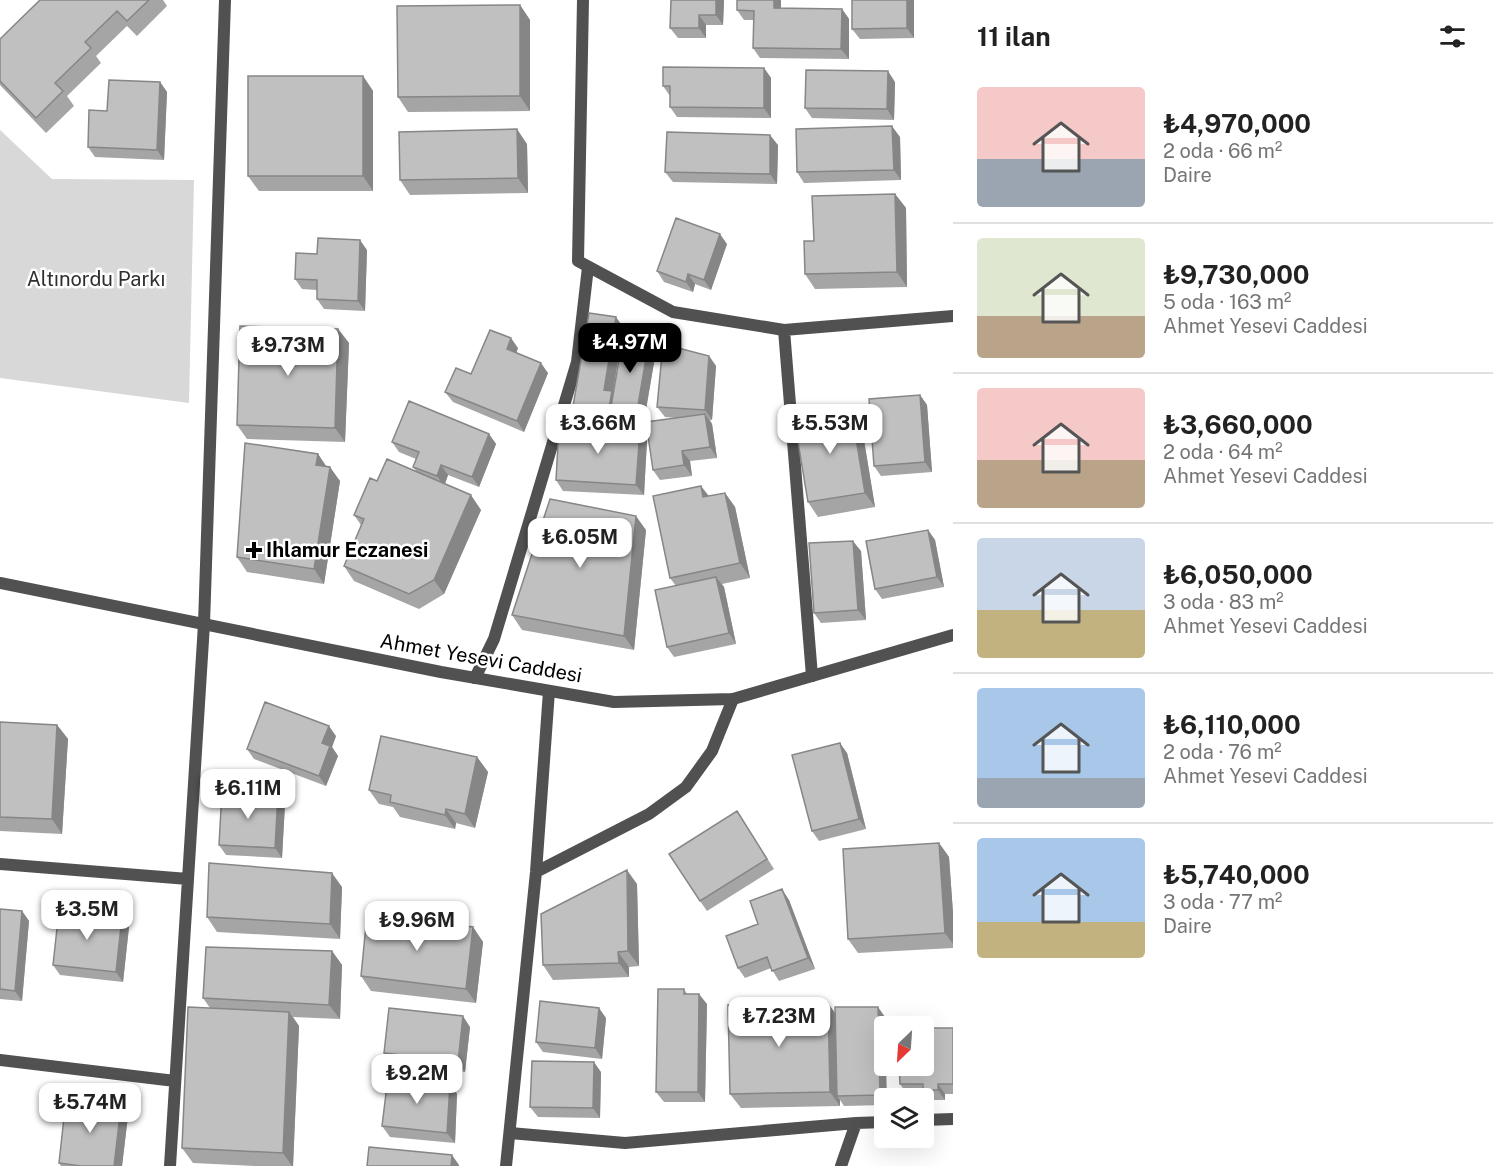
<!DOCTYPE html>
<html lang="tr">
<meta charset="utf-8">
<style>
body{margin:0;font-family:"Public Sans",sans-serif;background:#f6f6f6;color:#222;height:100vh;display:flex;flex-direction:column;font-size:22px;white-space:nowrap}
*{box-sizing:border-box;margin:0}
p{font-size:20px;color:#767676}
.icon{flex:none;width:33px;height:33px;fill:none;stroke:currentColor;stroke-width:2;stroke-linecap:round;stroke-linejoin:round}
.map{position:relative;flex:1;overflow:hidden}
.panel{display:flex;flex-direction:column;background:#fff;width:540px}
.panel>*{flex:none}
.needle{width:39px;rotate:205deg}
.controls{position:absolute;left:874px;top:1016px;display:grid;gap:12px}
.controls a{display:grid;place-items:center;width:60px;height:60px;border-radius:6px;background:#fff;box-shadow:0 6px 24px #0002;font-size:30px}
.price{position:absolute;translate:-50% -51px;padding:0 14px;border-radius:12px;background:#fff;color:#222;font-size:20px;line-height:39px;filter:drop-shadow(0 2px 3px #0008)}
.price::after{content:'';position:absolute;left:50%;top:36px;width:18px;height:14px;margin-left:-9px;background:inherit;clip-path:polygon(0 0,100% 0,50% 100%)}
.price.on{background:#000;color:#fff}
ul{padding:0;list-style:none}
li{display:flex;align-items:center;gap:18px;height:150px;padding:0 24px}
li+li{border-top:2px solid #e0e0e0}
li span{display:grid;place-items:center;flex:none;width:168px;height:120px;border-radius:6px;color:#555}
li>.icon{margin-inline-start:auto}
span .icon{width:72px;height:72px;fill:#fffc;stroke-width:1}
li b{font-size:26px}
h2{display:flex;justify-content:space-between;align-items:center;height:72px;padding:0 24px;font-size:26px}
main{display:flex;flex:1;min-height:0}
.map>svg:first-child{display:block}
</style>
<main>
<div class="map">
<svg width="953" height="1166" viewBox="0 0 953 1166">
<rect width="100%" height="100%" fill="#fff"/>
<path fill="#d8d8d8" d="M0 130 52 179 194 180 189 403 0 378Z"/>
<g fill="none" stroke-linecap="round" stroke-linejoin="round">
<path stroke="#515151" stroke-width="12" d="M583 0 578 261 673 312 784 330 953 316
M784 330 812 676
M475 678 494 639 577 362 588 267
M0 864 188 879
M536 872 649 814 686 787 712 751 733 699
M0 1060 175 1081
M924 1120 953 1119
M510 1133 625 1143 856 1123 885 1122
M170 1166 204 624 225 0
M506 1166 536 872 549 691
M841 1166 856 1123"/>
<path stroke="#515151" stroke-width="12" d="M0 583 441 672 614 702 733 699 953 635"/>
</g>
<path fill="#a5a5a5" d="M40 0H163L167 6 137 36 127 26 96 56 101 63 67 96 74 106 46 133 0 85V39Z
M671 0H724L723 25H706V38H678L670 28Z
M914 0V38L860 39 852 29Z
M520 5 530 20V111L408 112 398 97Z
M781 8 842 9 849 19V59L760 58 753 48V20H744L737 10Z
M764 68 771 78V118L677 117 670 107V96L663 86Z
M363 76 373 91V191H259L248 176Z
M160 82 167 92 164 160 95 157 88 147 107 111Z
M895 82 894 120 812 118 805 108Z
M900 137 901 180 804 183 797 172Z
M527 144 528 193 410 195 400 180Z
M778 145 777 184 673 182 665 172Z
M895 194 906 208 907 287 815 289 805 274 814 241Z
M727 244 711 290 695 284 693 292 664 282 657 271Z
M367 250 365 311 324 309 317 299V290L302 289 295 279 317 254Z
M623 327 613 392 614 393 651 329 658 339 642 433 647 440 644 495 563 491 556 480 613 429 579 423 572 412Z
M338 329 349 343 345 442 247 439 237 425Z
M518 348 516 353 548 373 524 432 453 402 445 392 471 374Z
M709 356 716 366 712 420H710L712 424 717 458 690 461 692 476 660 480 653 470 676 418 665 417 657 407Z
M920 395 927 405 932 472 881 476 874 466Z
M861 422 875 507 818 517 808 502Z
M489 434 496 444 479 487 448 475 445 484 481 510 444 594 419 609 354 581 344 566 361 525 354 515 417 472 413 467 416 459 399 452 392 442Z
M318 454 326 466 340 481 324 584 247 572 237 557Z
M725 493 735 507 750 578 722 584 724 587 736 644 674 657 667 647 676 586 670 578 708 496Z
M646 530 634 650 522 630 512 615Z
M928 530 935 540 944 587 882 599 875 589Z
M861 551 866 620 821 623 814 613Z
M0 722 57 725 68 739 62 834 0 831Z
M336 736 332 747 338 756 326 786 254 759 247 749Z
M847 753 866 829 819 841 812 831Z
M477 757 488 772 475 828 456 823 455 829 400 817 393 807 379 804 369 790Z
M285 804 282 858 226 855 219 845Z
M737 811 774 869 707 911 700 901Z
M939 843 949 857 953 913V948L858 953 848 939Z
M637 884 639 966 629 967V977L553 980 543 965Z
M342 887 340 939 217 932 207 917Z
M789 900 815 969 779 981 771 968 745 978 738 968 758 924Z
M0 909 22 911 29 921 22 1001 0 999Z
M129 927 123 982 60 975 53 965Z
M473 927 483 942 476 1003 371 991 361 976Z
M332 951 342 965 340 1019 293 1017 299 1026 293 1166H255L193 1163 182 1148 210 1008 203 998Z
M684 989 687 994 707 1004 705 1102H664L656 1092Z
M835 1013 885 1017V1105L844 1106 840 1100V1106L741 1108 730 1094Z
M606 1018 602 1059 543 1052 536 1042Z
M470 1027 465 1072 446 1070V1079L414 1075 407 1065 391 1063 384 1053Z
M953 1028V1094H945V1100H930L926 1094H907L900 1084Z
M601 1072 600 1118 538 1117 530 1107Z
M450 1084 457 1094 455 1143 390 1137 382 1126Z
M128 1116 122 1166H61L59 1163Z"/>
<path fill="#868686" d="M716 0H724L723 25 716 15Z
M774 0H781V18L774 8Z
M907 0H914V38L907 28Z
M520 5 530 20V111L520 96Z
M842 9 849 19V59L841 49Z
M699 15 706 25V38L699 28Z
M764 68 771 78V118L764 108Z
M888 71 895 82 894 120 887 109Z
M363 76 373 91V191L363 176Z
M160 82 167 92 164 160 157 150Z
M892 126 900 137 901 180 894 170Z
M517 129 527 144 528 193 518 178Z
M770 135 778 145 777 184 770 174Z
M895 194 906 208 907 287 897 272Z
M720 234 727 244 711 290 704 280Z
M360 240 367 250 365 311 358 301Z
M688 274 695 284 693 292 686 282Z
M616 317 623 327 613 392 619 401 609 419 615 427V429L607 419 604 390Z
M338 329 349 343 345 442 335 428Z
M651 329 658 339 642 433 635 423Z
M511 338 518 348 514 359 507 349Z
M709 356 716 366 712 420 705 410Z
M541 363 548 373 524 432 517 421Z
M920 395 927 405 932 472 925 462Z
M851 408 861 422 875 507 865 493Z
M705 414 712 424 717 458 710 447Z
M640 430 647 440 644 495 636 485Z
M489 434 496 444 479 487 472 477Z
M682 451 690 461 692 476 684 465Z
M318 454 328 469 316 465Z
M441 465 448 475 444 486 437 476Z
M330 467 340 481 324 584 314 569Z
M701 486 712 500 703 497Z
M725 493 735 507 750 578 740 563Z
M471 495 481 510 444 594 434 580Z
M636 516 646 530 634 650 624 636Z
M928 530 935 540 944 587 937 577Z
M853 541 861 551 866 620 858 610Z
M716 577 724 587 736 644 729 633Z
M57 725 68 739 62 834 52 819Z
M329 726 336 736 332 747 338 756 326 786 319 776 322 743Z
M840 743 847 753 866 829 859 819Z
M477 757 488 772 475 828 465 814Z
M278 794 285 804 282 858 275 848Z
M446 809 456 823 455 829 445 815Z
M939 843 949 857 953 913V944L945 933Z
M627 870 637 884 639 966 628 951Z
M332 873 342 887 340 939 330 924Z
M782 889 789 900 815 969 808 958Z
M22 911 29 921 22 1001 15 991Z
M122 917 129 927 123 982 116 972Z
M473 927 483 942 476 1003 466 989Z
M332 951 342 965 340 1019 329 1005Z
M618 952 629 967V977L619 963Z
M699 994 707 1004 705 1102 698 1092Z
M828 1003 838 1017 837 1096 840 1100V1106L830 1092Z
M878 1007 885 1017V1065H886L887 1098H885V1102L880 1095Z
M599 1008 606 1018 602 1059 595 1048Z
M289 1012 299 1026 293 1166H292L283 1153Z
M463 1016 470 1027 465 1072 458 1062Z
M439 1060 446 1070V1079L438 1069Z
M594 1062 601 1072 600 1118 593 1108Z
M450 1084 457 1094 455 1143 447 1133Z
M938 1084 945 1094V1100L938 1090Z
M121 1106 128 1116 122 1166H114Z
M452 1155 459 1165V1166H451Z"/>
<path fill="#c0c0c0" stroke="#868686" stroke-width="1.5" d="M40 0H149L127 21 117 11 85 42 91 48 55 83 63 91 36 118 0 81V39Z
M671 0H716V15H699V28H670Z
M737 0H774V8L842 9 841 49 753 48 754 11 737 10Z
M852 0H907V28L852 29Z
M520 5V96L398 97 397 6Z
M663 67 764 68V108L670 107V86H663Z
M806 70 888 71 887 109 805 108Z
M248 76H363V176H248Z
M109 80 160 82 157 150 88 147 89 110 107 111Z
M892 126 894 170 797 172 796 129Z
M517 129 518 178 400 180 399 132Z
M667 132 770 135V174L665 172Z
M895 194 897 272 805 274 804 241H814L812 196Z
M676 218 720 234 704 280 688 274 686 282 657 271Z
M318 238 360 240 358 301 317 299V280L295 279 296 253 317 254Z
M589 313 616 317 604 390 612 391 607 419 572 412Z
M625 324 651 329 635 423 609 419Z
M240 326 338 329 335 428 237 425Z
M490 330 511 338 507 349 541 363 517 421 445 392 456 368 471 374Z
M663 344 709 356 705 410 657 407Z
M920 395 925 462 874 466 869 399Z
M409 401 489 434 472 477 441 465 437 476 413 467 419 452 392 442Z
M851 408 865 493 808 502 794 418Z
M705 414 710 447 682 451 684 465 653 470 646 422Z
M559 426 640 430 636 485 556 480Z
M245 443 318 454 316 465 330 467 314 569 237 557Z
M387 459 471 495 434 580 409 594 344 566 364 519 354 515 370 478 377 481Z
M701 486 703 497 725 493 740 563 670 578 653 496Z
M550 499 636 516 624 636 512 615Z
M928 530 937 577 875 589 866 541Z
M853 541 858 610 814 613 809 543Z
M716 577 729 633 667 647 655 590Z
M265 702 329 726 322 743 330 746 319 776 247 749Z
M0 722 57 725 52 819 0 817Z
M381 736 477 757 465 814 446 809 445 815 390 802 391 795 369 790Z
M840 743 859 819 812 831 792 755Z
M222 791 278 794 275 848 219 845Z
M737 811 767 859 700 901 669 854Z
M939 843 945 933 848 939 843 849Z
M209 863 332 873 330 924 207 917Z
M627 870 628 951 618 952 619 963 543 965 541 914Z
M782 889 808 958 772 971 767 957 738 968 726 936 758 924 750 901Z
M0 909 22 911 15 991 0 989Z
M59 910 122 917 116 972 53 965Z
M367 915 473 927 466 989 361 976Z
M206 947 332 951 329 1005 203 998Z
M658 989H684V994H699L698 1092H656Z
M540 1001 599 1008 595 1048 536 1042Z
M828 1003 830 1092 730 1094 728 1005Z
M188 1007 289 1012 283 1153 182 1148Z
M835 1007H878L880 1095 837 1096Z
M389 1008 463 1016 458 1062 439 1060 438 1069 407 1065 408 1056 384 1053Z
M924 1028H953V1084H938V1090H923V1084H900L899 1065H924Z
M532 1061 594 1062 593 1108 530 1107Z
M388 1077 450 1084 447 1133 382 1126Z
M66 1099 121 1106 114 1166H81L59 1163Z
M369 1147 452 1155 451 1166H367Z"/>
<path fill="#000" stroke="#fff" stroke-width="2" d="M251 541h6v6h6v6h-6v6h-6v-6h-6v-6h6z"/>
<g text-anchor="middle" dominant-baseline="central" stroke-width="5" stroke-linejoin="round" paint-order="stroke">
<g font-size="20" fill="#2f2f2f" stroke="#fff">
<text x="96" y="279">Altınordu Parkı</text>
</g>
<g font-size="20" font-weight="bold" fill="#000" stroke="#fff" text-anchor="start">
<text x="266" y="550">Ihlamur Eczanesi</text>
</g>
<g font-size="20" fill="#000" stroke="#fff">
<text transform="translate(481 658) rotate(10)">Ahmet Yesevi Caddesi</text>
</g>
</g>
</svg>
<div class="controls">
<a><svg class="needle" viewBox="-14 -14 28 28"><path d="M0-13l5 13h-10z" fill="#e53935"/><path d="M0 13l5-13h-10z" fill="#767676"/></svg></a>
<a><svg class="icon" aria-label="layers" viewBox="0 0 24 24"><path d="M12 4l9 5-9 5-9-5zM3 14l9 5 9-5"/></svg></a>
</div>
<b class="price on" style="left:630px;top:374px">₺4.97M</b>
<b class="price" style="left:288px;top:377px">₺9.73M</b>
<b class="price" style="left:598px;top:455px">₺3.66M</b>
<b class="price" style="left:830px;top:455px">₺5.53M</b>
<b class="price" style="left:580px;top:569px">₺6.05M</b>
<b class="price" style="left:248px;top:820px">₺6.11M</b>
<b class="price" style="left:87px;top:941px">₺3.5M</b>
<b class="price" style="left:417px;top:952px">₺9.96M</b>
<b class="price" style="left:779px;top:1048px">₺7.23M</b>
<b class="price" style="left:417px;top:1105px">₺9.2M</b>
<b class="price" style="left:90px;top:1134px">₺5.74M</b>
</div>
<section class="panel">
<h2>11 ilan<svg class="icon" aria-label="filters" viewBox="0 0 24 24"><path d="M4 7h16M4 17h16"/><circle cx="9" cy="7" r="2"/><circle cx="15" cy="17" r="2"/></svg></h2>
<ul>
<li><span style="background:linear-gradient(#f6c9c9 60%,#9aa5b1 0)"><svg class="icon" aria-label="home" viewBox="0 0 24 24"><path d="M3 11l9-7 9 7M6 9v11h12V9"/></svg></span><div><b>₺4,970,000</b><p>2 oda · 66 m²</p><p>Daire</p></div></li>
<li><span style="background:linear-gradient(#dfe7d0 65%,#b9a48a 0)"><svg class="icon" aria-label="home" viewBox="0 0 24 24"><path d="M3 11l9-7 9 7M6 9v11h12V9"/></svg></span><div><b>₺9,730,000</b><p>5 oda · 163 m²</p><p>Ahmet Yesevi Caddesi</p></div></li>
<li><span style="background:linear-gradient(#f6c9c9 60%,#b9a48a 0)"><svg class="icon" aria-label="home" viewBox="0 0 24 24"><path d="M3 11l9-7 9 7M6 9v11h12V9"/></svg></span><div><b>₺3,660,000</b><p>2 oda · 64 m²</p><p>Ahmet Yesevi Caddesi</p></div></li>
<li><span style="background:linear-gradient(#c9d6e8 60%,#c2b280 0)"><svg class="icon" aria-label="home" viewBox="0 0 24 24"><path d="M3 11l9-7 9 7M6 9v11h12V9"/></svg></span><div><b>₺6,050,000</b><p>3 oda · 83 m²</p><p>Ahmet Yesevi Caddesi</p></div></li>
<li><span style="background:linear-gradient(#a9c7e8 75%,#9aa5b1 0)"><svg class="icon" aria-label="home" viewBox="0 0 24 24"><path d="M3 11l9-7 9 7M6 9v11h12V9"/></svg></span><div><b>₺6,110,000</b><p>2 oda · 76 m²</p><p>Ahmet Yesevi Caddesi</p></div></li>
<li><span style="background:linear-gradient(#a9c7e8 70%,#c2b280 0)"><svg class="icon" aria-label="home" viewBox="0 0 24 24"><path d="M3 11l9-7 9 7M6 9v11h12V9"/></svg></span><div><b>₺5,740,000</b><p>3 oda · 77 m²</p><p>Daire</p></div></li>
</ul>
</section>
</main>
